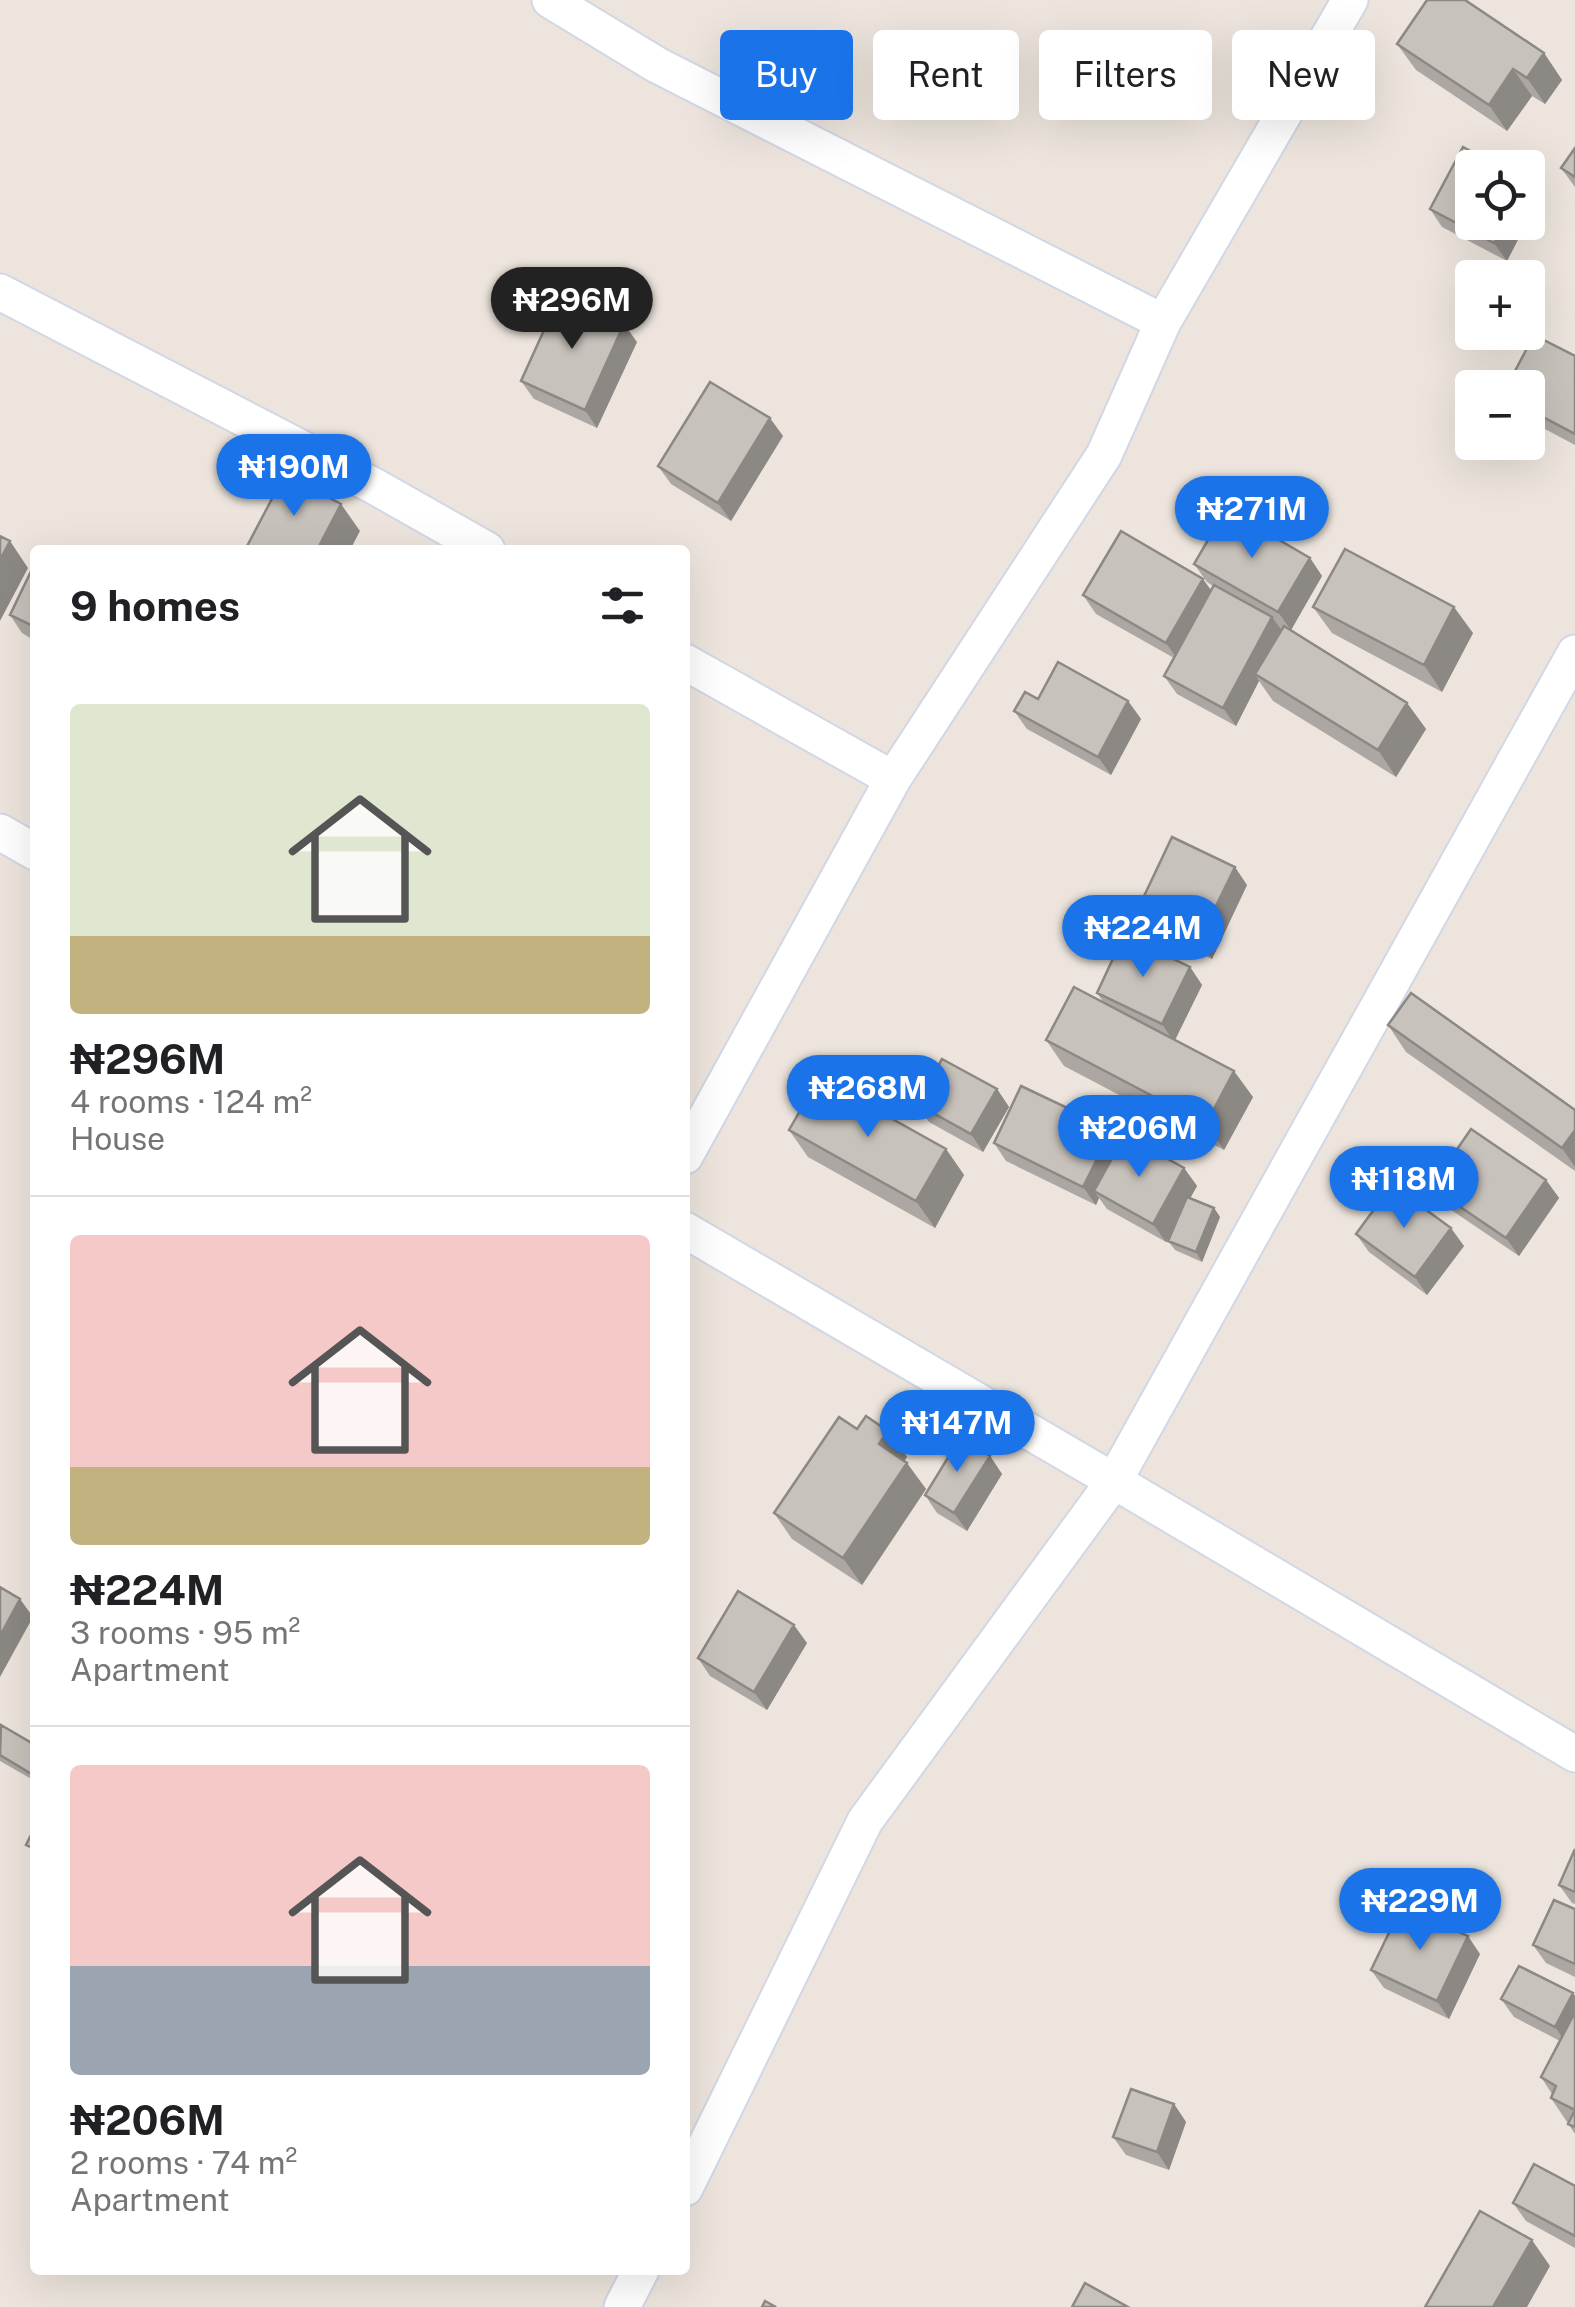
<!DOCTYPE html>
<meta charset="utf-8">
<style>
body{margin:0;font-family:"Public Sans",sans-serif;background:#f6f6f6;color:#202124;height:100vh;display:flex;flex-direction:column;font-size:38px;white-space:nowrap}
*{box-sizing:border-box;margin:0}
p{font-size:32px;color:#757577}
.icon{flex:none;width:55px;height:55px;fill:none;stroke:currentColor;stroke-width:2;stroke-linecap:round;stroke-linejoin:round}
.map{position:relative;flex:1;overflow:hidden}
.side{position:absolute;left:30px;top:545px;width:660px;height:1730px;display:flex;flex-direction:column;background:#fff;border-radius:10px;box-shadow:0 10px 40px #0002}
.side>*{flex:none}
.guide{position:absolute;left:720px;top:30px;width:705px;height:90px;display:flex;gap:20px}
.tools{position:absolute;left:1455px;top:150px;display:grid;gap:20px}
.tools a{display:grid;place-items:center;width:90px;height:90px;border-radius:10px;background:#fff;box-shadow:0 10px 40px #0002;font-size:50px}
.price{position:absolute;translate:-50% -85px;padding:0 22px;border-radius:35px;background:#1a73e8;color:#fff;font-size:32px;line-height:65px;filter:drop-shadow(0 2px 5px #0008)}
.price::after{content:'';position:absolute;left:50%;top:60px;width:30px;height:22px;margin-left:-15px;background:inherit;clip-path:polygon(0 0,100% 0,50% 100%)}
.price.selected{background:#222;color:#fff}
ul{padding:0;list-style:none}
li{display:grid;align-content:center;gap:20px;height:530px;padding:0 40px}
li+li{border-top:2px solid #e0e0e0}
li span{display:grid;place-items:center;height:310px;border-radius:10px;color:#555}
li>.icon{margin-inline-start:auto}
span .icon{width:180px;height:180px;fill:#fffc;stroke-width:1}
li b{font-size:42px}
h2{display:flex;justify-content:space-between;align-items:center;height:120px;padding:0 40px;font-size:42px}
.pill{padding:0 35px;border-radius:10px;background:#fff;box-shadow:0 10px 40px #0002;font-size:35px;line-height:90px}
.pill.selected{background:#1a73e8;color:#fff}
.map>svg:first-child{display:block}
</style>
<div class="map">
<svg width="1575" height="2307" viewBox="0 0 1575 2307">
<rect width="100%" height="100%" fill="#ede5dd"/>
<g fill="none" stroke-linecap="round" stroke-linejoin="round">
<g stroke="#d2d7e4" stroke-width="39">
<path id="minor" d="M550 0 657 65 1163 322 1104 455 893 779
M0 292 374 486 487 550
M1163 322 1350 0
M685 662 893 779 685 1156
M0 832 35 852
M685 1230 1114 1481 1575 653
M685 2188 865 1821 1114 1481 1575 1754
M622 2307 641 2270"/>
</g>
<use href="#minor" stroke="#fff" stroke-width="35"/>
</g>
<path fill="#aca7a2" d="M1397 44 1544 53 1562 80 1545 104 1532 96 1507 131 1416 70Z
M1575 148V187L1561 168Z
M1430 209 1472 222H1527L1507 261 1442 227Z
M637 342 597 428 534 399 521 381Z
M1575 356V445L1528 420V388Z
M783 436 731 521 671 484 658 466Z
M1310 558 1322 576 1291 630 1407 703 1426 729 1396 777 1273 701 1259 681 1236 726 1177 694 1164 676 1174 658 1096 614 1083 595 1211 590 1213 586 1207 582 1194 564Z
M35 563V641L22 633 10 615Z
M1313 607 1473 633 1442 692 1332 633Z
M1038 699 1128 701 1141 719 1111 775 1027 729 1014 711Z
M1247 885 1212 959 1149 929 1137 911Z
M1190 967 1202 985 1175 1040 1253 1097 1224 1150 1064 1066 1046 1040 1104 1003 1097 993Z
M1388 1025 1575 1110V1171L1406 1052Z
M997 1089 1009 1107 983 1152 929 1122 917 1104Z
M789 1130 946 1149 964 1175 935 1228 808 1157Z
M1121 1142 1184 1168 1197 1186 1190 1198 1214 1208 1220 1217 1202 1262 1175 1250 1168 1241 1176 1224 1166 1242 1107 1209 1099 1198 1096 1205 1006 1161 994 1143Z
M1546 1180 1559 1198 1519 1256 1444 1205 1431 1187Z
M1356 1234 1464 1246 1427 1295 1369 1252Z
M857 1429 888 1431 907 1457 904 1461 926 1489 862 1585 792 1539 774 1513Z
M990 1456 1002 1474 967 1531 937 1513 925 1495Z
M807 1643 767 1710 710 1676 698 1658Z
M0 1727 35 1745V1781L0 1761Z
M1575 1849V1904L1572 1903 1559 1885Z
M1575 1909V1977L1546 1963 1533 1945Z
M1480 1954 1449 2019 1384 1988 1371 1970Z
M1573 1993 1575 1996V2134L1551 2098 1552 2094 1541 2077 1560 2041 1514 2017 1501 1999Z
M1174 2104 1186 2122 1169 2170 1126 2155 1113 2137Z
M1575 2186V2248L1526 2221 1513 2203Z"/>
<path fill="#8c8884" d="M1544 53 1562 80 1545 104 1527 78Z
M1513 69 1532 96 1507 131 1489 105Z
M1528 181 1540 198 1528 221Z
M1505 222H1527L1507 261 1494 243Z
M624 324 637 342 597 428 585 410Z
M770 418 783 436 731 521 718 503Z
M341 504 360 531 350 550H317Z
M10 541 28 568 0 621V560Z
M1310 558 1322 576 1291 630 1278 612Z
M1203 579 1216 597 1179 661 1166 643Z
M1454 607 1473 633 1442 692 1424 665Z
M1272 617 1285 635 1255 674 1259 681 1236 726 1223 708Z
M1128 701 1141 719 1111 775 1098 757Z
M1407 703 1426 729 1396 777 1378 750Z
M1235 867 1247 885 1212 959 1199 941Z
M1190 967 1202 985 1174 1042 1162 1024Z
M1234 1071 1253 1097 1224 1150 1206 1124Z
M997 1089 1009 1107 983 1152 971 1134Z
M1112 1129 1124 1147 1094 1191 1099 1198 1096 1205 1083 1187Z
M1575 1130V1167L1562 1148Z
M946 1149 964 1175 935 1228 916 1201Z
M1184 1168 1197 1186 1166 1242 1153 1224Z
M1546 1180 1559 1198 1519 1256 1506 1238Z
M1214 1208 1220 1217 1202 1262 1196 1252Z
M1451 1228 1464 1246 1427 1295 1415 1277Z
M888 1431 907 1457 898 1470 879 1444Z
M990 1456 1002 1474 967 1531 954 1513Z
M907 1463 926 1489 862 1585 843 1558Z
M20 1599 33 1617 0 1677V1636Z
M794 1625 807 1643 767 1710 754 1692Z
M1468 1936 1480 1954 1449 2019 1437 2001Z
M1573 1993 1575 1996V2031L1568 2045 1555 2027Z
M1174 2104 1186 2122 1169 2170 1157 2152Z
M1532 2240 1550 2266 1527 2307H1493Z"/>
<path fill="#c8c2bc" stroke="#8c8884" stroke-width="2.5" d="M1427 0H1465L1544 53 1527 78 1513 69 1489 105 1397 44Z
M1463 147 1502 168H1472V222H1505L1494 243 1430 209Z
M1575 148V177L1561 168Z
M560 295 624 324 585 410 521 381Z
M1534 335 1575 356V434L1528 409V388H1506Z
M710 382 770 418 718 503 658 466Z
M285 474 341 504 317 550H245Z
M1226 509 1310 558 1278 612 1194 564Z
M1121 531 1203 579 1166 643 1083 595Z
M0 536 10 541 0 560Z
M1345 549 1454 607 1424 665 1313 607Z
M35 563V627L10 615Z
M1214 585 1272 617 1223 708 1164 676Z
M1284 626 1407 703 1378 750 1255 674Z
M1058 662 1128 701 1098 757 1014 711 1025 692 1038 699Z
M1172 837 1235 867 1199 941 1137 911Z
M1124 935 1190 967 1162 1024 1097 993Z
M1074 987 1234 1071 1206 1124 1046 1040Z
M1411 993 1575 1110V1130L1562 1148 1388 1025Z
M942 1059 997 1089 971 1134 917 1104Z
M819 1078 946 1149 916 1201 789 1130Z
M1021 1086 1112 1129 1083 1187 994 1143Z
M1471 1129 1546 1180 1506 1238 1431 1187Z
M1125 1135 1184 1168 1153 1224 1094 1191Z
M1392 1185 1451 1228 1415 1277 1356 1234Z
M1187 1197 1214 1208 1196 1252 1168 1241Z
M866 1416 888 1431 879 1444 907 1463 843 1558 774 1513 839 1417 857 1429Z
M960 1438 990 1456 954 1513 925 1495Z
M0 1587 20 1599 0 1636Z
M738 1591 794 1625 754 1692 698 1658Z
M1 1725 35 1745V1776L0 1755Z
M35 1827V1849L26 1845Z
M1575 1849V1892L1559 1885Z
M1554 1900 1575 1909V1964L1533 1945Z
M1402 1906 1468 1936 1437 2001 1371 1970Z
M1519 1966 1573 1993 1555 2027 1501 1999Z
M1575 2012V2110L1551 2098 1556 2086 1541 2077Z
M1131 2089 1174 2104 1157 2152 1113 2137Z
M1575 2110V2127L1568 2124Z
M1534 2164 1575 2186V2236L1513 2203Z
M1480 2211 1532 2240 1493 2307H1425Z
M1085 2283 1128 2307H1072Z
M765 2301 776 2307H762Z"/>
</svg>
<div class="tools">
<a><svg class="icon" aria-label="locate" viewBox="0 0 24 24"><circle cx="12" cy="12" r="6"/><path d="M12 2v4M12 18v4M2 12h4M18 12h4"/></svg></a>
<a>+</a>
<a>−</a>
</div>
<b class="price selected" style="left:572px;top:352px">₦296M</b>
<b class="price" style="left:294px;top:519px">₦190M</b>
<b class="price" style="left:1252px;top:561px">₦271M</b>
<b class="price" style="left:1143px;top:980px">₦224M</b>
<b class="price" style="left:868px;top:1140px">₦268M</b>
<b class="price" style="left:1139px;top:1180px">₦206M</b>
<b class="price" style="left:1404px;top:1231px">₦118M</b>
<b class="price" style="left:957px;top:1475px">₦147M</b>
<b class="price" style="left:1420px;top:1953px">₦229M</b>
<div class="guide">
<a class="pill selected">Buy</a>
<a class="pill">Rent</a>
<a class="pill">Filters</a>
<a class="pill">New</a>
</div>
<section class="side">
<h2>9 homes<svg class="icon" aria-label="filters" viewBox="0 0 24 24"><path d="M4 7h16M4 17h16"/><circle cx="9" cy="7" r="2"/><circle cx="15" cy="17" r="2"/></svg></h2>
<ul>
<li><span style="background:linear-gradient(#dfe7d0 75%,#c2b280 0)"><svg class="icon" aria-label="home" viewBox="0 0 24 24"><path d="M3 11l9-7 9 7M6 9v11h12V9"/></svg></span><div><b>₦296M</b><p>4 rooms · 124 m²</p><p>House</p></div></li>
<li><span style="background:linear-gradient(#f6c9c9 75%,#c2b280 0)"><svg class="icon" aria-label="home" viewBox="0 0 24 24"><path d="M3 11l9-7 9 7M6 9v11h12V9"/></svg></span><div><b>₦224M</b><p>3 rooms · 95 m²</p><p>Apartment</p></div></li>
<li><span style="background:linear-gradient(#f6c9c9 65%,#9aa5b1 0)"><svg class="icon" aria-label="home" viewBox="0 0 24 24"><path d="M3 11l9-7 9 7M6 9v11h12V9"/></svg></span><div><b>₦206M</b><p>2 rooms · 74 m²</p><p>Apartment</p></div></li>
</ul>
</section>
</div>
